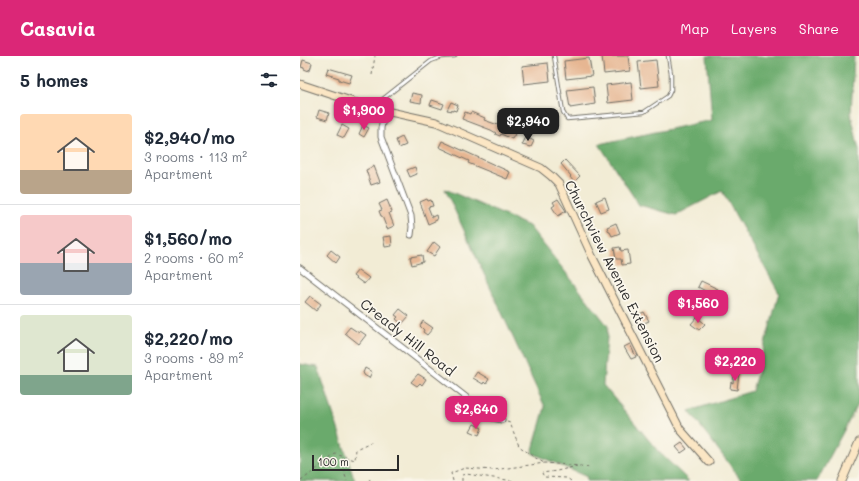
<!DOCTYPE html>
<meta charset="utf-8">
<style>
body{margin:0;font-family:Mali,sans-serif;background:#f6f6f7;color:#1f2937;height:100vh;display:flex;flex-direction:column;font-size:15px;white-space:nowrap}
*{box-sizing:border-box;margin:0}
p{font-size:13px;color:#747a83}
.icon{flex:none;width:22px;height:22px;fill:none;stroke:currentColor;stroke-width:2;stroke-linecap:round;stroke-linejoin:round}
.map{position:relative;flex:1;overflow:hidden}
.sheet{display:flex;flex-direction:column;background:#fff;width:300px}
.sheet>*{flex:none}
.scale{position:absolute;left:12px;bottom:10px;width:87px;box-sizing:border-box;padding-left:4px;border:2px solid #2b2b2b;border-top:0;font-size:11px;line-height:14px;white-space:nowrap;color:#2b2b2b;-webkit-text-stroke:3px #fbf7ec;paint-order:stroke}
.price{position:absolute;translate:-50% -34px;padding:0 9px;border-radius:8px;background:#db2777;color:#fff;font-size:13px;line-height:26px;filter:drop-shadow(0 1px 2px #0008)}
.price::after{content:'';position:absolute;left:50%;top:24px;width:12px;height:9px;margin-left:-6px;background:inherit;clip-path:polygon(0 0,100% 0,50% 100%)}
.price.selected{background:#222;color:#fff}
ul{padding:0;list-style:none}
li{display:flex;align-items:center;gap:12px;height:100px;padding:0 20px}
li+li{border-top:1px solid #e0e1e3}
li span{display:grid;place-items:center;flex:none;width:112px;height:80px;border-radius:4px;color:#555}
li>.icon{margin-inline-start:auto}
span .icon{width:48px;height:48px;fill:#fffc;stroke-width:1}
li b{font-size:17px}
h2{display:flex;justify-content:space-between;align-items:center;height:48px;padding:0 20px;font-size:17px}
header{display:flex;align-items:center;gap:24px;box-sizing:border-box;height:56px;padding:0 20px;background:#db2777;color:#fff}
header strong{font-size:19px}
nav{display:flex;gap:22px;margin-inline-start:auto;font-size:14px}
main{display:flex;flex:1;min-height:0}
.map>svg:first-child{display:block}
</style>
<header>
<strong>Casavia</strong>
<nav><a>Map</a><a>Layers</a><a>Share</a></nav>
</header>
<main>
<section class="sheet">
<h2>5 homes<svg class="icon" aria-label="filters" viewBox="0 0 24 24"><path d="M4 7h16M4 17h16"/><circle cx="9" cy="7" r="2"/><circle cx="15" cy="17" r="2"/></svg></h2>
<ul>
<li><span style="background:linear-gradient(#ffd9b3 70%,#b9a48a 0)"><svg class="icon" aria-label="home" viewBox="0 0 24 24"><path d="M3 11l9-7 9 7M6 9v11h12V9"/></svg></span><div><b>$2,940/mo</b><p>3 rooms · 113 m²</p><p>Apartment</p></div></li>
<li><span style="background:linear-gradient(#f6c9c9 60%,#9aa5b1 0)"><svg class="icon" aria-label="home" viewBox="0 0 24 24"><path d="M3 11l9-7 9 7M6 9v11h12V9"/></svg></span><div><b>$1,560/mo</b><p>2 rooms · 60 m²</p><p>Apartment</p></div></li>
<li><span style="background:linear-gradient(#dfe7d0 75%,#7fa58c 0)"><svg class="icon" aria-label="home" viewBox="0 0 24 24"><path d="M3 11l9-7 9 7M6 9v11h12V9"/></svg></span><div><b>$2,220/mo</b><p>3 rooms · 89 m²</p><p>Apartment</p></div></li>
</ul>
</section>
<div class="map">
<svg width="559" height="425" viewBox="0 0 559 425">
<rect width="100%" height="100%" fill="#fbf7ec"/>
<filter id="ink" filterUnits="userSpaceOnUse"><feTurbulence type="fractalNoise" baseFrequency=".025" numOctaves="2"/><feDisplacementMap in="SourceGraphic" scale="8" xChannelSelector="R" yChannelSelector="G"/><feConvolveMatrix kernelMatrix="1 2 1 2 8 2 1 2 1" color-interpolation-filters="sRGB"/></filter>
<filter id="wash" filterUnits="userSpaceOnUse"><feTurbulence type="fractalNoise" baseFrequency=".012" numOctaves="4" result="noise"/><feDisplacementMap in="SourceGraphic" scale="16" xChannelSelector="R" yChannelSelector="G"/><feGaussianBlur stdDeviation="0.9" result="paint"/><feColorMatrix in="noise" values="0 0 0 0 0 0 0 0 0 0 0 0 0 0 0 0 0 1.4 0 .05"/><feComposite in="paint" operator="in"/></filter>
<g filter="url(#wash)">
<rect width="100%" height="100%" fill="#f2ecd5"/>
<path fill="#6aaa6c" stroke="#4a6a4c" d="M407 0H554L551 58 559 94V346L517 425H442L389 355 452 335 479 237 422 135 376 159 339 149 299 88 412 64Z
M145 133 229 170 308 270 303 329 358 395 389 425H286L287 421 232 397 245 351Z
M0 308 18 311 55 425H0Z"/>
<g id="blocks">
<path fill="#e6b692" d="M302 0H328L330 15 304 18Z
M289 2 292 20 266 23 264 5Z
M3 4 12 7 10 14 9 13V15L4 13V12L1 11Z
M356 4 359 30 341 32 338 6Z
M248 7 250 25 224 28 222 10Z
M28 12 52 19 49 27 39 24V22L26 18Z
M331 26 333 44 308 47 306 29Z
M293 31 295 48 270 52 267 34Z
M112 37 122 39 121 47 110 45Z
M132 44 144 48 142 53 130 49Z
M151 46 158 49 156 55 153 54V55L147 54Z
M19 54 29 57 27 64 17 61Z
M165 56 170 58 171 56 185 62 184 64 198 69 199 67 215 74 214 77 215 78 212 83 201 78 200 80 195 78 196 77 191 74 162 63Z
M42 69 49 73 44 82 37 79Z
M63 69 69 72 64 81 59 78Z
M102 81 106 89 99 92 96 84Z
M226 81 234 85 231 91 222 89Z
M142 85 210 116 207 123 168 107 169 105 139 91Z
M265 104 280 120 274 126 270 121 271 120 261 108Z
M74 110 80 126 71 129 66 114Z
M115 111 117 118 110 121 107 114Z
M305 141 309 153 301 156 296 145Z
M127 143 128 145 131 144 133 150 128 151 132 161 136 159 137 164 128 168 120 146Z
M258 143 266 155 258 160 252 151 255 149 253 146Z
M87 144 92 156 89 157 94 170 87 173 82 160H81L79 155 82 154 79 148Z
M316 167 320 177 312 180 310 176H309L307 171Z
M91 180 92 190 85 191 83 181Z
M134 186 140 191 134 200 127 196Z
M320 191 321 195 328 194 330 208 322 209 321 203H316L314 192Z
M31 194 40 201 36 207 27 199Z
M122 199 123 206 112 209 110 201Z
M58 214 69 222 64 228 53 220Z
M401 225 418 233 415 240 398 231Z
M10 240 21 248 16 255 5 246Z
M100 253 109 260 102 268 96 263 98 261 95 259Z
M344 256 349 265 342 268 338 259Z
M397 261 405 268 399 274 391 268Z
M123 265 133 272 127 279 123 276 124 274 120 270Z
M50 271 59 277 60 275 66 279 59 288 45 277Z
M330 288 336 301 331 303 324 291Z
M65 312 72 316 69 322 64 319V318L63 317Z
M177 316 189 323 186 328 184 326 183 328 173 322Z
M434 316 439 317 437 334 430 333 431 326 433 327Z
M118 318 126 323 122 329 120 327 117 330 111 326Z
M174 368 182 372 179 379 170 375Z
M382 387 387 393 381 397 376 391Z"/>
</g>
</g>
<g filter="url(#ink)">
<use href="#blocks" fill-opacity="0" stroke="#716f66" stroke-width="1"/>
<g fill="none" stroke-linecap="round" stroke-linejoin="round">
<g stroke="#716f66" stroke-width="4.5">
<path id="lane" d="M254 0 263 56 267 63 344 56 368 40 371 34V18L368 0
M74 50 131 5 142 1 155 0"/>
</g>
<g stroke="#716f66" stroke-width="7">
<path id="street" d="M85 55 81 72V81L111 160 112 171 111 179
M0 212 193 362 202 364"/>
</g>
<g stroke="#716f66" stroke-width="9">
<path id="secondary" d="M0 28 72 52 136 66 241 112 251 120 259 128 292 200 380 373 409 406
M542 425 559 386"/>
</g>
<path stroke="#716f66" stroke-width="1" stroke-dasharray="3 3" stroke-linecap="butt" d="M72 19 75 0
M207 366 210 367 219 390 234 401 244 407
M43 401 45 419 47 425
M1 425 28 404 35 398 55 404 56 393 73 385
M69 425 70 423
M153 425 151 417 165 412 193 414 245 407 291 411
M162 425V419L166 418 214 425
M271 425 267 422 244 421 242 417 257 415 277 410"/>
<use href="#lane" stroke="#fff" stroke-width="2.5"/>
<use href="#street" stroke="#fff" stroke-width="5"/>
<use href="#secondary" stroke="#fbe6c4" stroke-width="7"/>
</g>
</g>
<g text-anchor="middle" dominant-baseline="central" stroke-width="3.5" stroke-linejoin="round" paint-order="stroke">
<g font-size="14" fill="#2b2b2b" stroke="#fbf7ec">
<text transform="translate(315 215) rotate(63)">Churchview Avenue Extension</text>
<text transform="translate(108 281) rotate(38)">Cready Hill Road</text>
</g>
</g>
</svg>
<div class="scale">100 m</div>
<b class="price" style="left:64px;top:75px">$1,900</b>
<b class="price selected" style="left:228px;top:86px">$2,940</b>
<b class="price" style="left:398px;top:268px">$1,560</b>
<b class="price" style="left:435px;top:326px">$2,220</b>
<b class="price" style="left:176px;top:374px">$2,640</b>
</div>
</main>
